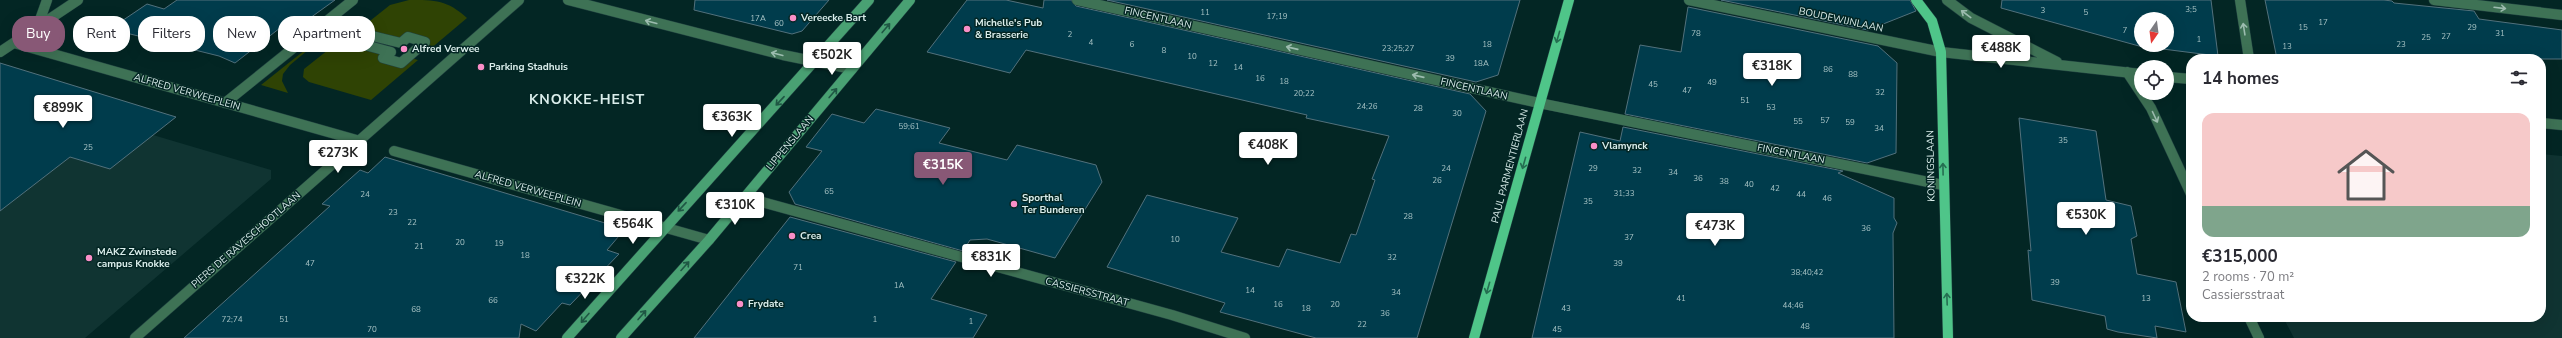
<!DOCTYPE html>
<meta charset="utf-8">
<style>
body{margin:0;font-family:"Nunito Sans",sans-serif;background:#f7f7f7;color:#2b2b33;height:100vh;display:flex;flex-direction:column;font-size:15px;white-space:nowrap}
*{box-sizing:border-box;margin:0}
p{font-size:13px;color:#7c7c81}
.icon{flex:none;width:22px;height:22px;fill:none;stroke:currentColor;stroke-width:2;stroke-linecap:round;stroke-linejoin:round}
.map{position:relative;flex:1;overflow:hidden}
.sheet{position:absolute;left:2186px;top:54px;width:360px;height:268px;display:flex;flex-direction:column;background:#fff;border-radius:16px;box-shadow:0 4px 16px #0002}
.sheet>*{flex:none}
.guide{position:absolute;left:12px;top:16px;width:380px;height:36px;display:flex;gap:8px}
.needle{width:26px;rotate:194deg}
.tools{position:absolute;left:2134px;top:12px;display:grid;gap:8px}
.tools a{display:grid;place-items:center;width:40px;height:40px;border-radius:50%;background:#fff;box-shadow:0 4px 16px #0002;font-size:20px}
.price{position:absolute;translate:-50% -34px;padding:0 9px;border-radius:4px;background:#fff;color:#222;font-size:13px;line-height:26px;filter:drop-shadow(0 1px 2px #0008)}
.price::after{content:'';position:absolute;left:50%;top:24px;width:12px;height:9px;margin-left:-6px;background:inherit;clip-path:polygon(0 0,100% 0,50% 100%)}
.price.active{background:#885876;color:#fff}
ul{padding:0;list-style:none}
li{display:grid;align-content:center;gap:8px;height:212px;padding:0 16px}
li+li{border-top:1px solid #e1e1e2}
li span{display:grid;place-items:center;height:124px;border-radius:12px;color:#555}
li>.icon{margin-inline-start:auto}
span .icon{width:72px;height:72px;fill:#fffc;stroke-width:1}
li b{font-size:17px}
h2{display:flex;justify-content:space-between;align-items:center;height:48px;padding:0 16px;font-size:17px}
.tag{padding:0 14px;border-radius:16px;background:#fff;box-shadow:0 4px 16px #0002;font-size:14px;line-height:36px}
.tag.active{background:#885876;color:#fff}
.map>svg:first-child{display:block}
</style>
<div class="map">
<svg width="2562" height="338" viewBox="0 0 2562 338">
<rect width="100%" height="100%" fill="#032624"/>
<path fill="#103432" d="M5 65 176 117 153 135 271 170V179L85 338H0V68Z
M2541 154 2562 156V338H2294L2283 317H2541Z"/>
<path fill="#2f4304" d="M409 0C436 0 447 0 467 18L429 50 418 47 408 37 401 43 356 32 390 5Z
M320 38 391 52 384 58 401 63 408 57 418 60 371 100 309 82 303 77 304 69 328 50 314 45 290 65 283 74 282 81 288 93 261 85Z"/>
<path fill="#003c4c" stroke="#52717c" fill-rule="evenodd" d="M177 0H335L292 31 280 28 235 63 219 56 110 29 147 4 164 9Z
M695 0H829L802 31 792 34 694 10Z
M967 0H1006L1043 8 1044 0H1071L1076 6 1470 94 1486 111 1417 338H1316L1220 312 1225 303 1107 267 1147 195 1238 218 1221 252 1279 267 1287 249 1340 263 1351 234 1356 235 1375 180 1372 179 1389 136 1306 118 1307 115 1026 50 1010 73 927 52Z
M1107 0H1520L1498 75 1476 82Z
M1721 0H1910L1916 11 1868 30Z
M2002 0H2211L2218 56 2139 46 2001 8ZM2141 19H2167V45H2141Z
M2265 0H2384L2392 1 2394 3 2474 11 2479 19 2562 30V59H2277Z
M1688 7 1878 46 1897 63 1896 153 1867 163 1625 114 1640 45 1681 52Z
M0 63 176 117 110 169 70 157 0 211Z
M876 109 950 128 939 143 1007 160 1017 145 1096 165 1102 182 1055 258 987 239 970 240 963 251 795 204 789 192 822 151 806 147 832 114 864 123Z
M2019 118 2096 131 2106 200 2131 206 2137 236 2131 239 2137 274 2176 282 2186 332 2155 326 2157 338 2118 332 2107 329 2105 316 2032 300 2028 250 2031 251Z
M1623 127 1843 171 1838 173 1894 198V218L1897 223 1893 233 1894 338H1532L1580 132 1620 141Z
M385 157 625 229 607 250 619 254 570 305 562 303 536 331 521 324 519 338H184L330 206 322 204 360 170 368 173Z
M790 217 956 262 931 299 987 315 973 338H694Z"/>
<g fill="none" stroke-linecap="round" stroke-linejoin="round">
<g stroke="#214240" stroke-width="11">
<path id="pedestrian" d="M339 23 361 28 356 32 401 43 408 37 425 42 401 63 383 58 391 52 346 40 342 43 320 38Z"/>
</g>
<g stroke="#214240" stroke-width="11">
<path id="minor" d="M568 0 783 55 852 69
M1077 0 1539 103 1943 185
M1689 0 1941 52 2141 74
M1947 0 1971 18 2057 62
M2240 0 2249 59
M2434 0 2562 15
M37 28 47 0
M14 43 360 141
M0 52 78 0
M2127 72 2151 108 2191 194
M2167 77 2191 79
M225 103 353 0
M2541 123 2562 125
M394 151 709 240
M744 197 1172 315 1245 338
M2249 317 2259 338
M135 338 519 0"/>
</g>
<g stroke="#214240" stroke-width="11">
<path id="secondary" d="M567 338 869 0
M621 338 709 240 910 0"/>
</g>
<g stroke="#214240" stroke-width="11">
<path id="primary" d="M1916 0 1932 21 1941 52 1948 338
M1474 338 1569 0"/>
</g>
<use href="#pedestrian" stroke="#3e7255" stroke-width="10"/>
<use href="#minor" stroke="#3e7255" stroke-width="10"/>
<use href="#secondary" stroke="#49a173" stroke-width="10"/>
<use href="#primary" stroke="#4fc589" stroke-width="10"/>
</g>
<defs><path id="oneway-shaft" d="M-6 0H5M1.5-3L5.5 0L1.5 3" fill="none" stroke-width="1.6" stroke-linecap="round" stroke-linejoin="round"/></defs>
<g stroke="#9cbcaf">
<use href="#oneway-shaft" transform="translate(2500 8) rotate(7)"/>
<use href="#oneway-shaft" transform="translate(1966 14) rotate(-143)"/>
<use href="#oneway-shaft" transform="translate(651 22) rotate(-165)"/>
<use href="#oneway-shaft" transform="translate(2244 29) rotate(-99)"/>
<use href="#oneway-shaft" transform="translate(1292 48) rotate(-167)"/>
<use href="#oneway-shaft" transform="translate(777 54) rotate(-166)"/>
<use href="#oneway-shaft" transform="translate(1418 76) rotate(-167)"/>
<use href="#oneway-shaft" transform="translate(2155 117) rotate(65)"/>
</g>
<g stroke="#1f5744">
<use href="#oneway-shaft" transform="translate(886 28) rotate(-50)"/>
<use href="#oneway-shaft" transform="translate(833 93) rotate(-50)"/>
<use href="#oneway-shaft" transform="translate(780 101) rotate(133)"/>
<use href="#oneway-shaft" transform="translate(682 207) rotate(133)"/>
<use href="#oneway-shaft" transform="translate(685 266) rotate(-48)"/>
<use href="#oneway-shaft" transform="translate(642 315) rotate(-49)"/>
<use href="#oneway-shaft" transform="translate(585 318) rotate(131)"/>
</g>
<g stroke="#256e51">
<use href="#oneway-shaft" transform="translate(1558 37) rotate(106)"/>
<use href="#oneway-shaft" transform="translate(1524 163) rotate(106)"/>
<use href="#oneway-shaft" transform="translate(1943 169) rotate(-91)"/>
<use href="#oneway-shaft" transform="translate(1488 288) rotate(106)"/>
<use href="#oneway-shaft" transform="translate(1947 299) rotate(-92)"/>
</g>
<g fill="#fa8fc8" stroke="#032624" stroke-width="1.5">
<circle cx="793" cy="18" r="4"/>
<circle cx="967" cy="29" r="4"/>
<circle cx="404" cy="49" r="4"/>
<circle cx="481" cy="67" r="4"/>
<circle cx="1594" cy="146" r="4"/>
<circle cx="1014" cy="204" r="4"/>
<circle cx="792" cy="236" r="4"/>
<circle cx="89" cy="258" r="4"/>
<circle cx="740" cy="304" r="4"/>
</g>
<g text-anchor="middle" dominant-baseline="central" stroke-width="3" stroke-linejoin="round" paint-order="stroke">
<g font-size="8" fill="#a4c1c3">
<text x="2191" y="9">3;5</text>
<text x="2043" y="10">3</text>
<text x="1205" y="12">11</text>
<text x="2086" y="12">5</text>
<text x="1277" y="16">17;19</text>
<text x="758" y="18">17A</text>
<text x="2323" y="22">17</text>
<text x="779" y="23">60</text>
<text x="2303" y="27">15</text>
<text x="2472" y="27">29</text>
<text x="2125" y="30">7</text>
<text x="1696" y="33">78</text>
<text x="2500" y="33">31</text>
<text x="1070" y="34">2</text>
<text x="2446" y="36">27</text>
<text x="2426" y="37">25</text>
<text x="2199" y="39">1</text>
<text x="1091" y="42">4</text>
<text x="1132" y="44">6</text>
<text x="1487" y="44">18</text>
<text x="2401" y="44">23</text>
<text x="2287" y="46">13</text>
<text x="1398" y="48">23;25;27</text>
<text x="1164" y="50">8</text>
<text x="1192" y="56">10</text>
<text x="1450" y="58">39</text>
<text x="1213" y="63">12</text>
<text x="1481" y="63">18A</text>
<text x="1238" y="67">14</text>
<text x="1828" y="69">86</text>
<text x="1853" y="74">88</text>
<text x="1260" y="78">16</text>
<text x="1284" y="81">18</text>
<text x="1712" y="82">49</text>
<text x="1653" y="84">45</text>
<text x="1687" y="90">47</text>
<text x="1880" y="92">32</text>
<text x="1304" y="93">20;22</text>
<text x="1745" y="100">51</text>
<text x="1367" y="106">24;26</text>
<text x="1771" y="107">53</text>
<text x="1418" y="108">28</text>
<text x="1457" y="113">30</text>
<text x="1825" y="120">57</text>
<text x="1798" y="121">55</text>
<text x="1850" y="122">59</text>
<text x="909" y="126">59;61</text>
<text x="1879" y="128">34</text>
<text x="2063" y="140">35</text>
<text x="88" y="147">25</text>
<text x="1446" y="168">24</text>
<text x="1593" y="168">29</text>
<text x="1637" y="170">32</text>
<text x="1673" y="172">34</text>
<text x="1698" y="178">36</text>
<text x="1437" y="180">26</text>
<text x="1724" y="181">38</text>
<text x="1749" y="184">40</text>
<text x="1775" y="188">42</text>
<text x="829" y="191">65</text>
<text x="1624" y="193">31;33</text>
<text x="365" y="194">24</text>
<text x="1801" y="194">44</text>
<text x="1827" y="198">46</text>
<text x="1588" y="201">35</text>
<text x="393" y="212">23</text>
<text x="1408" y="216">28</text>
<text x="412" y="222">22</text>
<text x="1866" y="228">36</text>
<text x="1629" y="237">37</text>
<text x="1175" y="239">10</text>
<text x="460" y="242">20</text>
<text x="499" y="243">19</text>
<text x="419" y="246">21</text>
<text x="525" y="255">18</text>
<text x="1392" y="257">32</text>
<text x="310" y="263">47</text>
<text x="1618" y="263">39</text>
<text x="798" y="267">71</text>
<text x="1807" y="272">38;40;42</text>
<text x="2055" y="282">39</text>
<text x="899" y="285">1A</text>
<text x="1250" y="290">14</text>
<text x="1396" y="292">34</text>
<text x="1681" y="298">41</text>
<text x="2146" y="298">13</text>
<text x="493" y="300">66</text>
<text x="1278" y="304">16</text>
<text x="1335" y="304">20</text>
<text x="1793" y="305">44;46</text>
<text x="1306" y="308">18</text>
<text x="1566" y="308">43</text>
<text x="416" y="309">68</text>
<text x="1385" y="313">36</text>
<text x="232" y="319">72;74</text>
<text x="284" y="319">51</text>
<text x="875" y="319">1</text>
<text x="971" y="321">1</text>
<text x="1362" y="324">22</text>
<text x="1805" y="326">48</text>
<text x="372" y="329">70</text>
<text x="1557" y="329">45</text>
</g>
<g font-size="10" font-weight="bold" fill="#daedeb" stroke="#032624" text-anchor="start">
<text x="801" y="18">Vereecke Bart</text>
<text x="975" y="23">Michelle's Pub<tspan x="975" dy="12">&amp; Brasserie</tspan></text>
<text x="412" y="49">Alfred Verwee</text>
<text x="489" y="67">Parking Stadhuis</text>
<text x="1602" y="146">Vlamynck</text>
<text x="1022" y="198">Sporthal<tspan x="1022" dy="12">Ter Bunderen</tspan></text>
<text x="800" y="236">Crea</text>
<text x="97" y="252">MAKZ Zwinstede<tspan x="97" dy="12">campus Knokke</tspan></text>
<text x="748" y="304">Frydate</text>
</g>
<g font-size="10" fill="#daedeb" stroke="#032624">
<text transform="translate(1158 18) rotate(13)">FINCENTLAAN</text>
<text transform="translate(1841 20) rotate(12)">BOUDEWIJNLAAN</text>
<text transform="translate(1474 89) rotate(13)">FINCENTLAAN</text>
<text transform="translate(187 92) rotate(16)">ALFRED VERWEEPLEIN</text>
<text transform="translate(790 143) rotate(-50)">LIPPENSLAAN</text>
<text transform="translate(1791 154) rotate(11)">FINCENTLAAN</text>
<text transform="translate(1510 166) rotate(-75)">PAUL PARMENTIERLAAN</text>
<text transform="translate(1931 166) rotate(-91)">KONINGSLAAN</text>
<text transform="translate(528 189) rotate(16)">ALFRED VERWEEPLEIN</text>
<text transform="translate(246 240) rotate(-41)">PIERS DE RAVESCHOOTLAAN</text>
<text transform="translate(1087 292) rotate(15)">CASSIERSSTRAAT</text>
</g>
<g font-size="14" font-weight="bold" letter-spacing="1" fill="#daedeb" stroke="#032624">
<text x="587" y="99">KNOKKE-HEIST</text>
</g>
</g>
</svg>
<div class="tools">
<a><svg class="needle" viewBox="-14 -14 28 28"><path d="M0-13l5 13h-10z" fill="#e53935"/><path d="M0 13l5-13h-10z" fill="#7c7c81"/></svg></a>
<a><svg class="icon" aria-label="locate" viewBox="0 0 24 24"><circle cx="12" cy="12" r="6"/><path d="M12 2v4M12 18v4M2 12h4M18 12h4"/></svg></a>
</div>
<b class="price" style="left:2001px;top:69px">€488K</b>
<b class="price" style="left:832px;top:76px">€502K</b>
<b class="price" style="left:1772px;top:87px">€318K</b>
<b class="price" style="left:63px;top:129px">€899K</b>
<b class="price" style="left:732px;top:138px">€363K</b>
<b class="price" style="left:1268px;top:166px">€408K</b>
<b class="price" style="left:338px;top:174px">€273K</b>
<b class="price active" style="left:943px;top:186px">€315K</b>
<b class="price" style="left:735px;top:226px">€310K</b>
<b class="price" style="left:2086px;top:236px">€530K</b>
<b class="price" style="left:633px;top:245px">€564K</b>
<b class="price" style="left:1715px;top:247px">€473K</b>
<b class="price" style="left:991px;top:278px">€831K</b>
<b class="price" style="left:585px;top:300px">€322K</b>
<div class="guide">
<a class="tag active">Buy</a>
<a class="tag">Rent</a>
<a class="tag">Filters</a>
<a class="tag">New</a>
<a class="tag">Apartment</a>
</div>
<section class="sheet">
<h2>14 homes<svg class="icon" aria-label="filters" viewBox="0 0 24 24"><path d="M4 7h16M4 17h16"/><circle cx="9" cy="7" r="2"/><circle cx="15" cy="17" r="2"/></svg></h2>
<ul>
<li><span style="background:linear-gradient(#f6c9c9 75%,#7fa58c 0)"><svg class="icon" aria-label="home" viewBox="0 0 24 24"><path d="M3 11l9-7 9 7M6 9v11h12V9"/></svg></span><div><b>€315,000</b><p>2 rooms · 70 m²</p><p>Cassiersstraat</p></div></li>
</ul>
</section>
</div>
